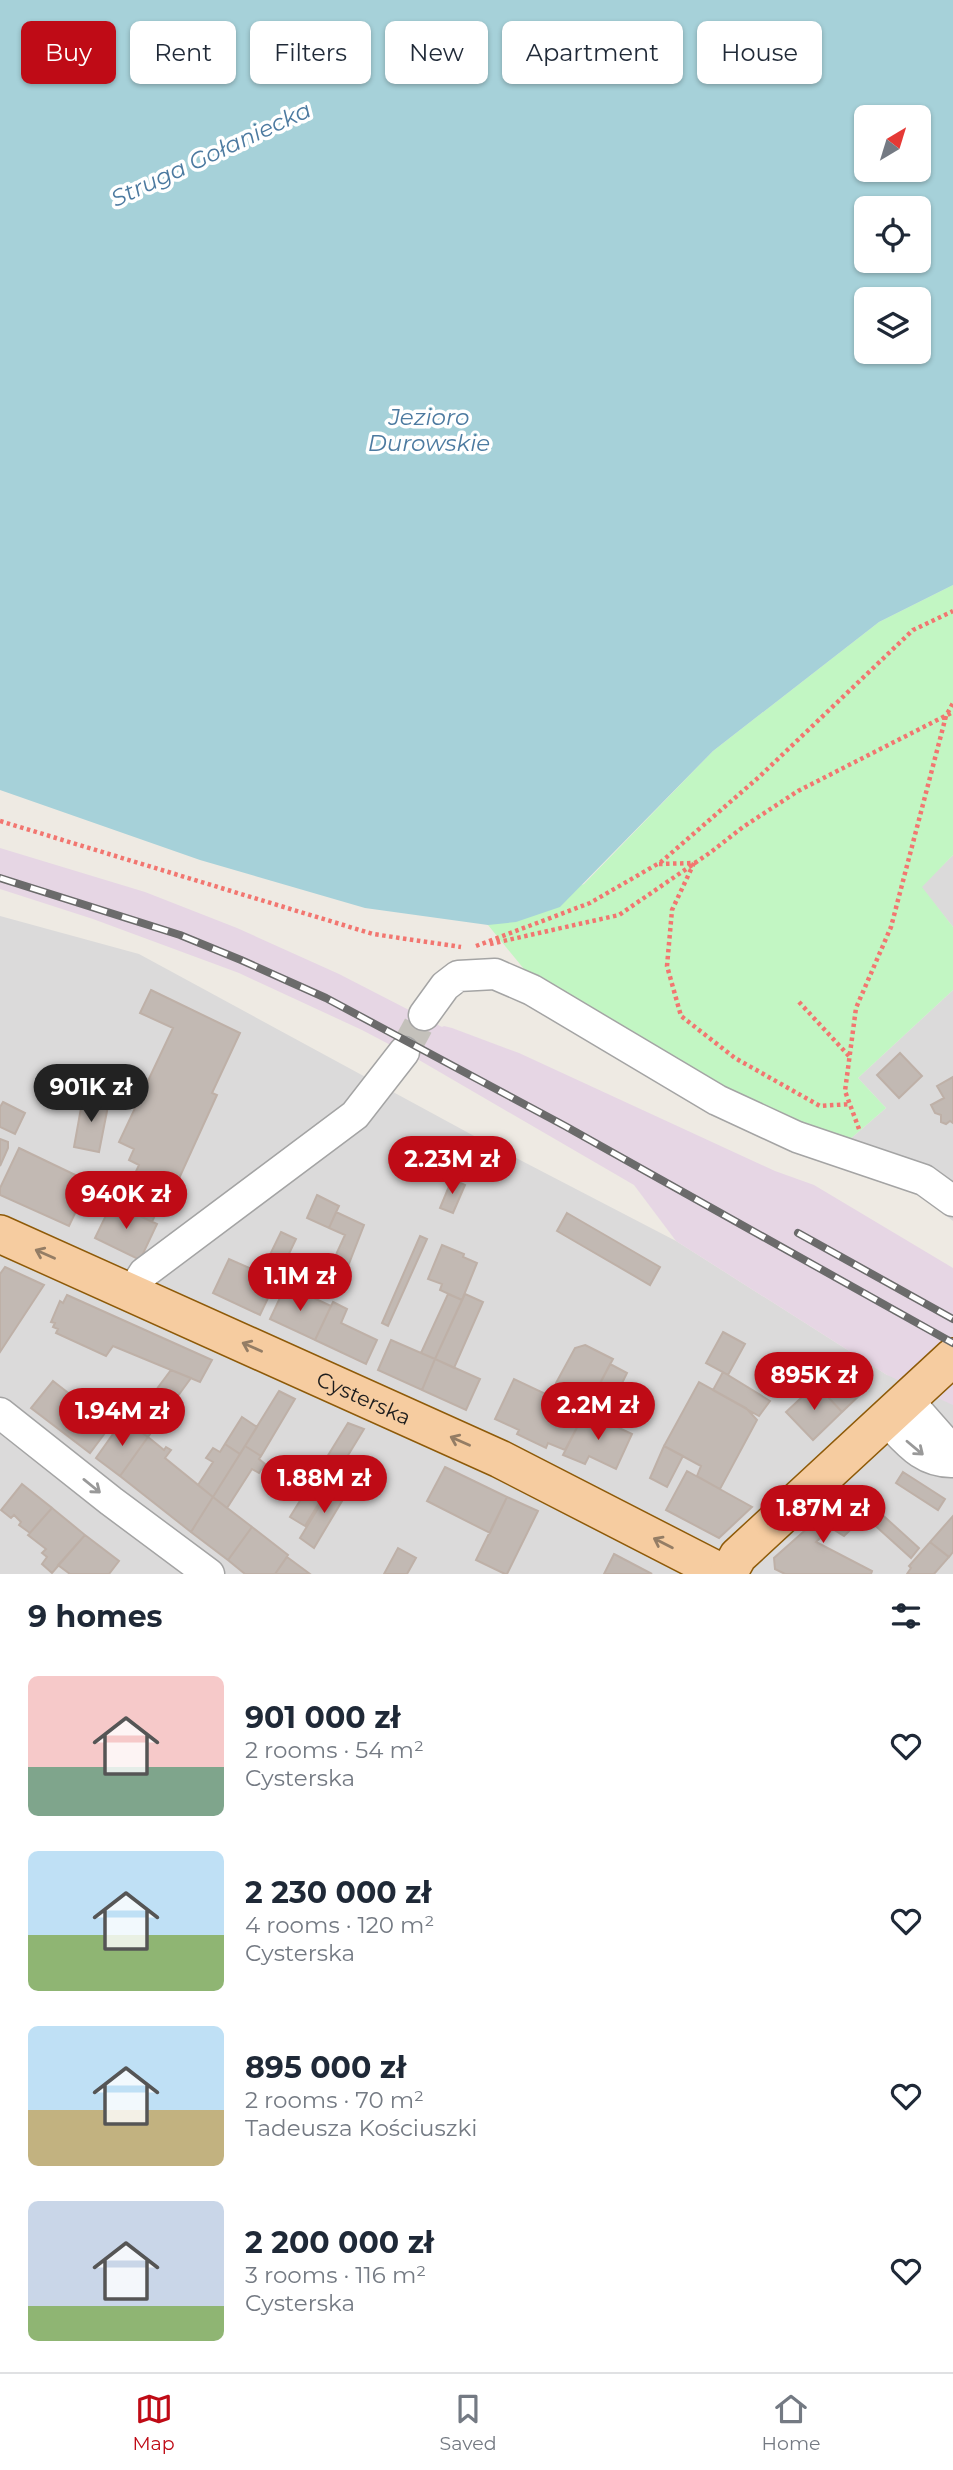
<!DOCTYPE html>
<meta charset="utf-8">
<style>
body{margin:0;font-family:Montserrat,sans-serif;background:#f2f2f3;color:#1f2937;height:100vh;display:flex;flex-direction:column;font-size:26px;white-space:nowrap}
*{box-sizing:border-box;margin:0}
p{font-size:23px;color:#747a83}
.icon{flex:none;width:38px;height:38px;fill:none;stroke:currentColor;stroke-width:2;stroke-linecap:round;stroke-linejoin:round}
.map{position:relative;height:1574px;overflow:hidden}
.side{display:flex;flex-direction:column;background:#fff;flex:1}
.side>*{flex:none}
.banner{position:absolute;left:21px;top:21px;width:912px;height:63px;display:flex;gap:14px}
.needle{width:46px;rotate:38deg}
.tools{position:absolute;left:854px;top:105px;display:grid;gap:14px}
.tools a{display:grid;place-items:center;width:77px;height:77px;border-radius:10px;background:#fff;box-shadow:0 2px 5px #0004;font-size:35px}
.price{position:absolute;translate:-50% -60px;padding:0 16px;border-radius:24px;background:#bf0b16;color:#fff;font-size:23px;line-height:46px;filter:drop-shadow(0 2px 4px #0008)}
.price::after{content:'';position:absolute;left:50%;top:42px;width:21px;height:16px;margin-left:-10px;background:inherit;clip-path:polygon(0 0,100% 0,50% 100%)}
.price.current{background:#222;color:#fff}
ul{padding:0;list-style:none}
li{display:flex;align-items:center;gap:21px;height:175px;padding:0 28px}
li span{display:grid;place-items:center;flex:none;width:196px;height:140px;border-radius:10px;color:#555}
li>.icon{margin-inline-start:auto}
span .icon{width:84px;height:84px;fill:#fffc;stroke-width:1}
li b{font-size:30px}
h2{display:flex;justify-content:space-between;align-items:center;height:84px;padding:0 28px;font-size:30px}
.tag{padding:0 24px;border-radius:10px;background:#fff;box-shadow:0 2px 5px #0004;font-size:24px;line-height:63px}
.tag.current{background:#bf0b16;color:#fff}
.tabs{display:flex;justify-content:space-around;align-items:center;height:98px;border-top:2px solid #e0e1e3;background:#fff;font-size:19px;color:#747a83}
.tabs a{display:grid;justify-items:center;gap:4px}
.tabs .current{color:#bf0b16}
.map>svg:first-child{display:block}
</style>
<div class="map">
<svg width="953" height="1574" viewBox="0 0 953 1574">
<rect width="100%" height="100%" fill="#eeeae3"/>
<path fill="#dbdada" d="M953 855V927L921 887Z
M0 916 139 954 476 1137 676 1241 887 1375 953 1380V1574H0Z
M953 990V1221L849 1140 886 1108 858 1078Z"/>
<path fill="#e6d6e4" d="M0 848 145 892 237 928 339 974 442 1027 444 1026 452 1028 519 1053 775 1171 814 1185 953 1268V1405L887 1375 676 1241 634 1185 419 1060 362 1030 239 973 93 919 0 889Z"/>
<path fill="#c2f6c3" d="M953 585V855L922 887 953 927V990L858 1078 886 1108 849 1140 802 1123 725 1087 524 969 488 925 584 884 713 751 879 622Z"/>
<path fill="#a6d1d9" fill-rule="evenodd" d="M0 0H953V585L879 622 713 751 560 907 516 922 488 925 365 908 200 860 0 790ZM866 117H919V170H866ZM866 208H919V261H866ZM866 299H919V352H866Z"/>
<path fill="#c2b9b3" stroke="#beb0a7" stroke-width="2" d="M151 990 240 1033 212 1093 217 1095 177 1183 171 1180 168 1188 172 1191 162 1215 156 1213 152 1222 120 1206 139 1165 129 1160 134 1149 119 1142 173 1028 140 1013Z
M900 1053 922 1076 899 1098 877 1075Z
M953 1077V1123L950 1121 946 1124 941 1122V1115L935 1113 931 1105 944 1098 937 1086Z
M83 1097 109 1101 99 1152 74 1147Z
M3 1102 25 1113 15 1134 0 1127V1107Z
M0 1139 8 1142V1148L0 1166Z
M19 1148 90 1182 69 1226 0 1195V1188Z
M452 1179 465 1185 453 1213 440 1208Z
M317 1195 339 1206 329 1228 307 1218Z
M112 1203 157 1224 140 1260 95 1238Z
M336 1212 364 1225 348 1266 334 1259 345 1235 329 1228Z
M567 1213 660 1267 650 1285 557 1231Z
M281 1232 296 1239 260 1315 213 1293 229 1259 261 1273Z
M420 1236 427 1239 388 1326 382 1323Z
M442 1245 464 1254 463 1257 477 1263 462 1300 440 1290 442 1284 428 1279Z
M5 1267 44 1285 0 1352V1274Z
M286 1285 331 1306 315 1340 270 1319Z
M448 1294 462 1300 435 1359 421 1353Z
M465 1294 483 1302 454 1368 435 1359Z
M67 1295 212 1360 200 1382 113 1346 106 1356 56 1333 58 1329 53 1327 55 1323 51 1322 60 1301 63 1303Z
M333 1302 347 1309 341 1323 377 1340 366 1364 315 1340Z
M723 1332 745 1344 728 1375 706 1363Z
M391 1340 435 1359 422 1390 378 1370Z
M585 1345 613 1359 565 1450 548 1443 546 1448 517 1434 519 1430 495 1419 514 1379 556 1399 563 1386 556 1383 575 1348Z
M435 1359 480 1379 466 1410 422 1390Z
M839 1361 866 1389 842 1412 816 1384Z
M610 1364 627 1373 604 1420 585 1412Z
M171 1370 191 1378 148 1437 130 1425Z
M723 1372 770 1401 759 1416 713 1390Z
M53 1381 108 1424V1429L90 1453 31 1408Z
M699 1382 746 1408 757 1420 720 1489 697 1476 701 1466 664 1446Z
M816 1384 842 1412 813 1440 786 1412Z
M279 1391 295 1399 261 1456 245 1446Z
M585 1412 632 1434 616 1469 589 1456 585 1464 563 1455Z
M242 1417 257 1427 240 1454 225 1444Z
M123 1420 148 1437 120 1476 96 1458Z
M348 1423 364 1429 305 1526 290 1517Z
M148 1437 164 1450 166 1447 171 1450 165 1458 213 1497 191 1532 120 1476Z
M225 1444 240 1454 213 1497 198 1485 213 1462 206 1458 213 1448 220 1452Z
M245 1446 261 1456 259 1459 265 1464 259 1473 252 1469 227 1508 213 1497Z
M664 1446 683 1456 667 1487 650 1478Z
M445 1467 507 1497 490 1533 427 1501Z
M687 1471 752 1507 719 1538 666 1510Z
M903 1472 945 1499 938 1510 896 1483Z
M334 1482 348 1491 314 1548 300 1538Z
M22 1484 52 1508 30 1533 19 1525 21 1522 14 1515 11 1518 1 1510Z
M847 1493 865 1516 844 1536 831 1528 816 1542 872 1571 871 1574H785L775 1569 774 1558Z
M213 1497 252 1527 228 1560 191 1532Z
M507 1497 538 1511 507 1574H505L476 1560Z
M52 1508 85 1535 52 1573 42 1564 47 1557 42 1553 46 1549 28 1535Z
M877 1510 919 1548 911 1558 869 1520Z
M953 1516V1552L949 1557 930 1542Z
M252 1527 288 1555 275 1574H245L228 1560Z
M85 1535 119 1561 109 1574H70L58 1565Z
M930 1542 949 1557 934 1574H907L911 1568 909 1566Z
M398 1548 416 1558 407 1574H384Z
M614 1554 652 1574H604Z
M287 1557 310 1574H275Z"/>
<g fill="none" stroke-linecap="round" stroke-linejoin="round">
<path stroke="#c4c1bb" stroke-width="30" stroke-dasharray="30 15" stroke-linecap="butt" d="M404 1052 424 1015"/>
<g stroke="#a4a4a4" stroke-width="33">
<path id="minor" d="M424 1015 445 986 458 976 495 974 532 990 717 1100 797 1137 924 1180 953 1201
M132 1292 144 1273 355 1115 404 1052
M907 1399 945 1442 953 1455
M0 1413 111 1501 209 1574
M885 1419C906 1440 921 1463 953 1462"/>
</g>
<g stroke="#8e5a08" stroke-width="40">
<g id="major">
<path id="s1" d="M0 1234 500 1459 724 1574"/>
<path d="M728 1574 738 1556 953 1357"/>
</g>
</g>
<path stroke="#f27670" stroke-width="4.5" stroke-dasharray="3.5 3.5" stroke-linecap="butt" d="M0 821 373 934 461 947
M659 864 694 863 672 910 667 966 681 1016 735 1058 820 1106 850 1104
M490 944 619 915 711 852 743 827 798 791 953 712
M476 946 590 903 661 862 759 777 913 630 953 611
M799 1002 849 1056
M859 1129 845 1091 856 1008 891 927 946 716 953 703"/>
<use href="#minor" stroke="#fff" stroke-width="30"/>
<use href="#major" stroke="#f6cca0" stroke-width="37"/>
<g stroke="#6b6b6b" stroke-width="8">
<path id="rail" d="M0 878 180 935 241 960 326 998 565 1126 953 1343
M798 1233 953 1319"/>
</g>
<use href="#rail" stroke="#fff" stroke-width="5" stroke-dasharray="16" stroke-linecap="butt"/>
</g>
<defs><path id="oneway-shaft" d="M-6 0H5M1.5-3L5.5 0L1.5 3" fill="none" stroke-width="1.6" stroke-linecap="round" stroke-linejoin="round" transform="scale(1.75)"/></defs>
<g stroke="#947d65">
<use href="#oneway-shaft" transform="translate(45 1254) rotate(-156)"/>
<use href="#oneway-shaft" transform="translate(252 1347) rotate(-156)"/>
<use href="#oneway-shaft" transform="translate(460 1441) rotate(-156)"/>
<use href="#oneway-shaft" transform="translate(663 1543) rotate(-153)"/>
</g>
<g stroke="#999">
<use href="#oneway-shaft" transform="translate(915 1448) rotate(40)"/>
<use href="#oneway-shaft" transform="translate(92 1486) rotate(39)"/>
</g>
<g text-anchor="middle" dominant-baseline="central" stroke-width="7" stroke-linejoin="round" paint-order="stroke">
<g font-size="21" fill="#1d1d1d" stroke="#fff">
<text stroke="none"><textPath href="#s1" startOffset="399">Cysterska</textPath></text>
</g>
<g font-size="23" font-style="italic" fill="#4c7aa0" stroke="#fff">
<text transform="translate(211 154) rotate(-25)">Struga Gołaniecka</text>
<text x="429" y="417">Jezioro<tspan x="429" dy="26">Durowskie</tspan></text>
</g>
</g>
</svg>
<div class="tools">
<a><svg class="needle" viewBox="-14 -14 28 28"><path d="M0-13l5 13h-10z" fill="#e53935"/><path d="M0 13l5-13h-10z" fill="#747a83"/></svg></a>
<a><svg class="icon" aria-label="locate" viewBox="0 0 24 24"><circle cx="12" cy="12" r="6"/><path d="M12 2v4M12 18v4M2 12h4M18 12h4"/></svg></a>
<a><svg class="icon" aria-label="layers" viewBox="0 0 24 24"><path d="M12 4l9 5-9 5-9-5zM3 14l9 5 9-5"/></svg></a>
</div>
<b class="price current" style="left:91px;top:1124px">901K zł</b>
<b class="price" style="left:452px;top:1196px">2.23M zł</b>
<b class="price" style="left:126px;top:1231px">940K zł</b>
<b class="price" style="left:300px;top:1313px">1.1M zł</b>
<b class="price" style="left:814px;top:1412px">895K zł</b>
<b class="price" style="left:598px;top:1442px">2.2M zł</b>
<b class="price" style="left:122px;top:1448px">1.94M zł</b>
<b class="price" style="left:324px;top:1515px">1.88M zł</b>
<b class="price" style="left:823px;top:1545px">1.87M zł</b>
<div class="banner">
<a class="tag current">Buy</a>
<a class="tag">Rent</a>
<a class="tag">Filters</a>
<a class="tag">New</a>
<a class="tag">Apartment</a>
<a class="tag">House</a>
</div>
</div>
<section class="side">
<h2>9 homes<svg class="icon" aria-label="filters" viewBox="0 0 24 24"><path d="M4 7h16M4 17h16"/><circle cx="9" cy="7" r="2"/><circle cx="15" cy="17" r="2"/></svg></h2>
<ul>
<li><span style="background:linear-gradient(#f6c9c9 65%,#7fa58c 0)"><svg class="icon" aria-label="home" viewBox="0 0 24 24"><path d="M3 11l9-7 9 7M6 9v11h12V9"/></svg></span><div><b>901 000 zł</b><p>2 rooms · 54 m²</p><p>Cysterska</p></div><svg class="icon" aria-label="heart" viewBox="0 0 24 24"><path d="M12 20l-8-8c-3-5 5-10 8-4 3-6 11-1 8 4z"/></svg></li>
<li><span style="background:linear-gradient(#bfe0f5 60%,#8fb573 0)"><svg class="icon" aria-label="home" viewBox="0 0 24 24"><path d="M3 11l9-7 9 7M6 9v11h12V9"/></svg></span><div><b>2 230 000 zł</b><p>4 rooms · 120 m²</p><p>Cysterska</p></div><svg class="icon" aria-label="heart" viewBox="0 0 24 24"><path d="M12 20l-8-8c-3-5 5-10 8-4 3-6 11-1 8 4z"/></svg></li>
<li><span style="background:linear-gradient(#bfe0f5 60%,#c2b280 0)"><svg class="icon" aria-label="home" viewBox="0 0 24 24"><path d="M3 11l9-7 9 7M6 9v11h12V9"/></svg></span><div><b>895 000 zł</b><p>2 rooms · 70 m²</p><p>Tadeusza Kościuszki</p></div><svg class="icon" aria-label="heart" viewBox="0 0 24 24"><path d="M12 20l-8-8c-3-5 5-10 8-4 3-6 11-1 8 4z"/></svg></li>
<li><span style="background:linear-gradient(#c9d6e8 75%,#8fb573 0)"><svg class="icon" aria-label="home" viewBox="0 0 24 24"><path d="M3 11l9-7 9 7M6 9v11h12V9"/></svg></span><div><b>2 200 000 zł</b><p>3 rooms · 116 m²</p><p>Cysterska</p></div><svg class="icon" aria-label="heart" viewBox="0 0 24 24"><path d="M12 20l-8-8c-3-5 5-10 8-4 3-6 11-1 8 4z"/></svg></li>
</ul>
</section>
<nav class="tabs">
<a class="current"><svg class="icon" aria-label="map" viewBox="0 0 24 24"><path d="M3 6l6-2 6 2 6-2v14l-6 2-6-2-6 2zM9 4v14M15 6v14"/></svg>Map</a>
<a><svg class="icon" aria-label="saved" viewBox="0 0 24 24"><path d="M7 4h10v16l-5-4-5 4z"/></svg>Saved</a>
<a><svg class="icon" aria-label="home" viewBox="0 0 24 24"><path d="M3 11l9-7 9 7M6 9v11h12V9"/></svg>Home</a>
</nav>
